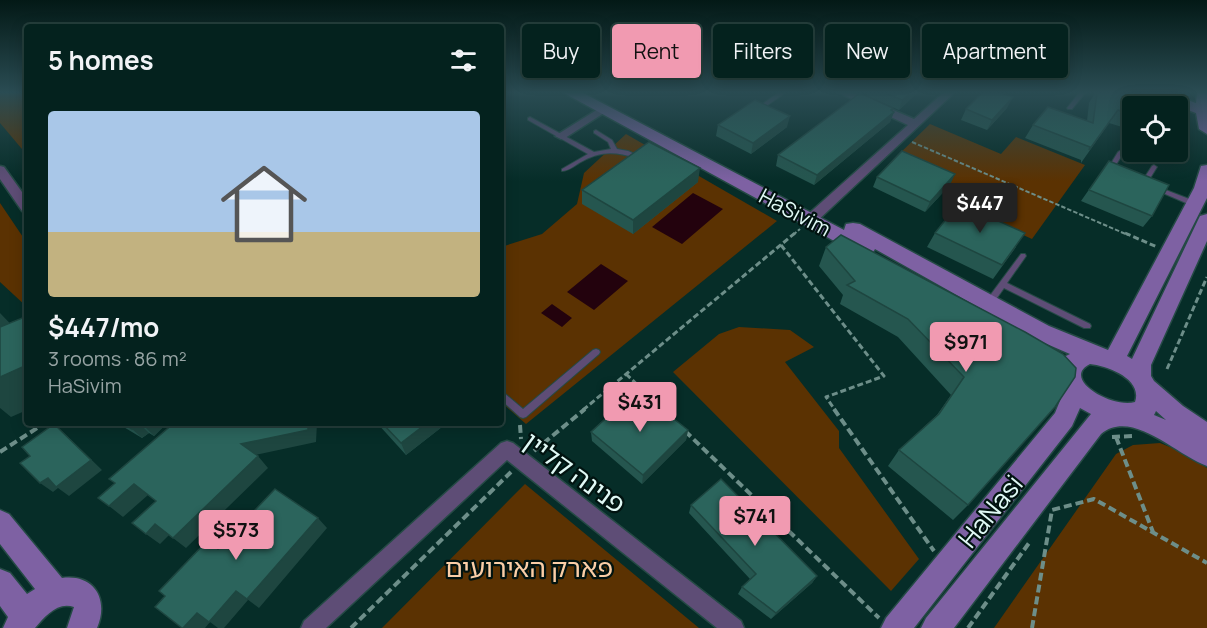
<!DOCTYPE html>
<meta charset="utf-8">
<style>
body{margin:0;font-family:Manrope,"Noto Sans Hebrew",sans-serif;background:#122f2b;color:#f1f3f6;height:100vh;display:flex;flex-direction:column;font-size:22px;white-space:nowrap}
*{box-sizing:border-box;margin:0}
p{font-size:20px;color:#97a4a4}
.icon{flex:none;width:33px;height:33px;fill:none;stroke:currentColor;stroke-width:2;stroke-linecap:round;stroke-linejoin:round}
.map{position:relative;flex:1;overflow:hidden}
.panel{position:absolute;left:24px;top:24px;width:480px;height:402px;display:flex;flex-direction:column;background:#04221e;border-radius:6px;box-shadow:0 3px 15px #0003,0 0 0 2px #253f3c}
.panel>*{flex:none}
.hud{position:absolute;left:522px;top:24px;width:570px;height:54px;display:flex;gap:12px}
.tools{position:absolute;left:1122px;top:96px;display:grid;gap:12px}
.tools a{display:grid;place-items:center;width:66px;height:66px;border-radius:6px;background:#04221e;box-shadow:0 3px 15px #0003,0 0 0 2px #253f3c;font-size:30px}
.price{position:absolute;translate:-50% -51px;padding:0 14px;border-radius:6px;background:#f19ab1;color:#111;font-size:20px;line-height:39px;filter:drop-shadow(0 2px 3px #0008)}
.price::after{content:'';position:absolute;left:50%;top:36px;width:18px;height:14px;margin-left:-9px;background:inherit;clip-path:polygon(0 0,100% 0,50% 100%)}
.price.on{background:#222;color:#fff}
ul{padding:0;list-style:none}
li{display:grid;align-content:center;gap:12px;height:318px;padding:0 24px}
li+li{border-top:2px solid #253f3c}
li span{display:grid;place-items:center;height:186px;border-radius:6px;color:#555}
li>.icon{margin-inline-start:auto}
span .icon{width:108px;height:108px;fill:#fffc;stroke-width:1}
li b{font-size:26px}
h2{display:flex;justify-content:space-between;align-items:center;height:72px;padding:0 24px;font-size:26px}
.chip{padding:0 21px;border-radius:6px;background:#04221e;box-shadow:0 3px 15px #0003,0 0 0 2px #253f3c;font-size:21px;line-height:54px}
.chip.on{background:#f19ab1;color:#111}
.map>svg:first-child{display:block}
</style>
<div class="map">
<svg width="1207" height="628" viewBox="0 0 1207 628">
<rect width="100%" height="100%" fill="#062d28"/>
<path fill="#5b3202" d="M0 93H27V155L0 123Z
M930 124 1001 154 1016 137 1085 165 1032 239 962 207 973 193 895 158Z
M626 134 777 221 526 424 501 402V247L542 234 577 204 584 173Z
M0 203 27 243V307L0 282Z
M739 327 790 330 814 347 785 362 839 431V448L919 559 891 591 673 372 719 334Z
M1160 443 1185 453 1207 468V628H994L1116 454 1133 445Z
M525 484 699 628H382Z"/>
<path fill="#23020d" d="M693 193 723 209 682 244 652 227Z
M601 264 628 281 594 310 567 292Z
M552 304 572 318 562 327 541 313Z"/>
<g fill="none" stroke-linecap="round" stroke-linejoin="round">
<g stroke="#254a45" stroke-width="2">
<path id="lane" d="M778 93H785L762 109H758V107Z
M1079 93H1085L1072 109H1068L1067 108Z
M530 117 594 152 611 149 608 142 594 133V131L596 130 612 140 617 149 628 151 639 156 636 158C614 151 600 151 579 163 573 167 568 171 562 171V169L588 154 528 120V118Z
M1121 150 1124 152 1112 171 1110 172 1108 171 1107 170 1118 152Z
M1154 165 1157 167 1147 183 1146 184H1142L1141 183 1152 166Z
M1158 187 1197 202 1198 204 1195 206H1193L1156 190V188Z
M1021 254H1025L1026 256 1007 283 1090 324 1091 326 1090 328H1084L1004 288 992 305H986L985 303 986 301Z
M596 349 599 350 600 352 599 354 526 417 523 418 520 417 501 400V392L504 393 523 409 593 350Z"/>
</g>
<g stroke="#254a45" stroke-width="3">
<path id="street" d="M839 93H853L914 119 943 93H954L815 223H805L803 220 805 217 908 125Z
M603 106 607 107V111L565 138 561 139 555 136Z
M0 166 4 167 27 199V212L22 211 0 179Z
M507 441 513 443 741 621 744 628H717L507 460 326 628H301L304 621 501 443Z"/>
</g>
<g stroke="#254a45" stroke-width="3">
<path id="secondary" d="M564 93H583L844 230 846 224 853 223 860 224 1049 326 1108 350 1194 188 1201 166 1207 165V198L1127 356 1132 359 1198 220 1200 216 1207 214V241L1151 365V376L1154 381 1183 406 1207 422V466C1176 455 1132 408 1101 434L954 628H921L926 618 1091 414 1080 408 1072 426 914 628H881L886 618 1055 413 1064 391 1058 372 1066 356 1070 354 1033 338 875 249 872 254 865 256 858 254ZM1090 364C1108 366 1143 379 1135 402 1113 409 1060 379 1090 364ZM1156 411 1166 420 1154 415Z
M1146 93H1168L1196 103 1197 93H1207V134L1199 129 1196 113 1149 96Z
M0 510 9 514 62 578C95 574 109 600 97 628H67L74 607C58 601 45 616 35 628H3L8 617 0 606V569L10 573 27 594 35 589 0 544Z"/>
</g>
<path stroke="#6d8e89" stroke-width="2" stroke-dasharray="4.5 2" stroke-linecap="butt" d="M912 142 1128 235
M793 235 800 229"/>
<path stroke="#6d8e89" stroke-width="3" stroke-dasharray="6 3" stroke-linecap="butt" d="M1125 233 1157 247
M781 245 884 376 826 397 835 410
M1167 369 1207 277
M626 374 664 410
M583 410 795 233"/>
<path stroke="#6d8e89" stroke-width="4" stroke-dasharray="8 4" stroke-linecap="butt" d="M662 409 670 416
M834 409 934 551
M520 425 521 439
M685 431 879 618
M1112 437 1132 436
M1116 437 1153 532
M534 451 585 409
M0 452 45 423
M351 628 511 472
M968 628 1029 543
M1032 628 1052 510 1094 499 1207 563"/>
<use href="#lane" fill="#5e4d76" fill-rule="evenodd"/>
<use href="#street" fill="#5e4d76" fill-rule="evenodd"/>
<use href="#secondary" fill="#7e61a3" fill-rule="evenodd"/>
</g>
<path fill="#25564f" d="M867 93H917L899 110 878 101 894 112 890 122 814 185 776 166 778 155 866 96Z
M1095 93H1164L1132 106V130L1109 123 1081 163V160L1025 138 1033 125 1087 121 1089 103Z
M1007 108 987 130 961 120 966 109Z
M1178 120 1182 135 1178 141Z
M718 125 787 127 751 154 716 136Z
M1109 161 1152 216 1143 227 1081 201Z
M877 177 950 185 925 212 873 187Z
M698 182 633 234 582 204V190Z
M935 233 1016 247 993 279 927 247Z
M826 247 1025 332 968 505 953 520 888 466 899 450 937 415 951 395 898 337 840 304 843 295 819 266Z
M117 423H167L154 436 149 433 142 438Z
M377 423H447L406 455Z
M688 430 686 440 642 484 592 441 591 432Z
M691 505 817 576 812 583 771 619 738 594 742 587 750 579 689 513Z"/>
<path fill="#1e4640" d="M910 93H917L899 110 902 100Z
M1013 97 1007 108 987 130 992 120Z
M893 108 891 114 894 112 890 122 814 185 817 175Z
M790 116 787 127 751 154 753 143Z
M700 168 698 182 633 234V220Z
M955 174 950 185 925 212 930 202Z
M0 313 24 338 0 352Z
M27 365V410L11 417 0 408V377Z
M139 423 149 433 142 438 132 429Z
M147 423H167L154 436 144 426Z
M308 423H317L316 442 251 456 241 444Z
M427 423H447L406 455 401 443Z
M54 424 65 434 102 470 69 496 58 488 53 492 40 483Z
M688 430 686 440 642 484 643 475Z
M258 456 268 468 186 548 173 538Z
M134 484 148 495 123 517 109 506Z
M318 518 327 528 259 608 247 599Z
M155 524 169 535 160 544 146 534Z
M817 576 812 583 771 619 776 613Z
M236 591 248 600 224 628H218L210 622 205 628H183L197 613Z"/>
<path fill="#2b645c" stroke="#1e4640" stroke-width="1.5" d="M860 93 893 108 891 110 894 112 817 175 778 155Z
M885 93H910L902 100Z
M982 93H1001L1013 97 992 120 966 109Z
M1097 93H1164L1188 101 1178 117V106H1132V115L1118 110 1089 150 1090 147 1033 125 1048 107 1093 123Z
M755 100 790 116 753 143 718 125Z
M1178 120 1189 124 1182 135 1178 133Z
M649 142 700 168 633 220 582 190Z
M902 151 955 174 930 202 877 177Z
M1109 161 1169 185 1152 216 1089 190Z
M959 203 1025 233 1002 265 935 233Z
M841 235 1025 332 1063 354 1076 368 1075 377 1055 407 968 505 899 450 939 414 964 377 908 319 847 285 855 281 826 247Z
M27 316V365L0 377V327Z
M646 397 688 430 643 475 591 432 628 398 635 401Z
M122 423H139L132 429Z
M139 423H147L144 426Z
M174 423H308V430L241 444 258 456 173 538 155 524 146 534 132 523 156 501 134 484 109 506 98 498 115 483 109 479Z
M382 423H427L401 443Z
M54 424 91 460 56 487 48 478 40 483 20 463 30 456 22 447Z
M721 479 817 576 776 613 742 587 756 574 691 505Z
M275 489 318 518 247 599 236 591 209 622 197 613 183 628H182L155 607 165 596 159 591 207 541 218 549Z"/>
<linearGradient id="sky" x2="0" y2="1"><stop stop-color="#031916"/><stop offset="0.51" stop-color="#2a4c53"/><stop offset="1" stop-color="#2a4c53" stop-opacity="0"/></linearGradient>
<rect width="1207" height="181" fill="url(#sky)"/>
<g text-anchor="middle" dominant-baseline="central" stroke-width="4.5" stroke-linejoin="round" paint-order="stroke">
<g font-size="21" fill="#e0f9f5" stroke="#011310">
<text transform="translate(795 212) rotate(28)">HaSivim</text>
</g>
<g font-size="26" fill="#e0f9f5" stroke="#011310">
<text transform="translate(575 472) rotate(36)">פנינה קליין</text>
<text transform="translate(990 511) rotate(-51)">HaNasi</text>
</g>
<g font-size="26" fill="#fbcea6" stroke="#011310">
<text x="529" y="567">פארק האירועים</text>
</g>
</g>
</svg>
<div class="tools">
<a><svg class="icon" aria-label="locate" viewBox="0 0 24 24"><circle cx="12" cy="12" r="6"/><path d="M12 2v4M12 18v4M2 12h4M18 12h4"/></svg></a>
</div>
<b class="price on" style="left:980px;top:234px">$447</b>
<b class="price" style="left:966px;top:373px">$971</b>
<b class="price" style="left:640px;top:433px">$431</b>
<b class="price" style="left:755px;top:547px">$741</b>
<b class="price" style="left:236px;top:561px">$573</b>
<div class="hud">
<a class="chip">Buy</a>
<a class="chip on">Rent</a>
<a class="chip">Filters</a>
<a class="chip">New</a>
<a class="chip">Apartment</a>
</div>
<section class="panel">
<h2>5 homes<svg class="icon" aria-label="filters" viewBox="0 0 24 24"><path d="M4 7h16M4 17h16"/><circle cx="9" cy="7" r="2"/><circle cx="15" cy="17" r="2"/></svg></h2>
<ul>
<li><span style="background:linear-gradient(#a9c7e8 65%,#c2b280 0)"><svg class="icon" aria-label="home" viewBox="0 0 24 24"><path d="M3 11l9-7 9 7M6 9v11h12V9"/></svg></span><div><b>$447/mo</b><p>3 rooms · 86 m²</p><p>HaSivim</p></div></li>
</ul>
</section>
</div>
